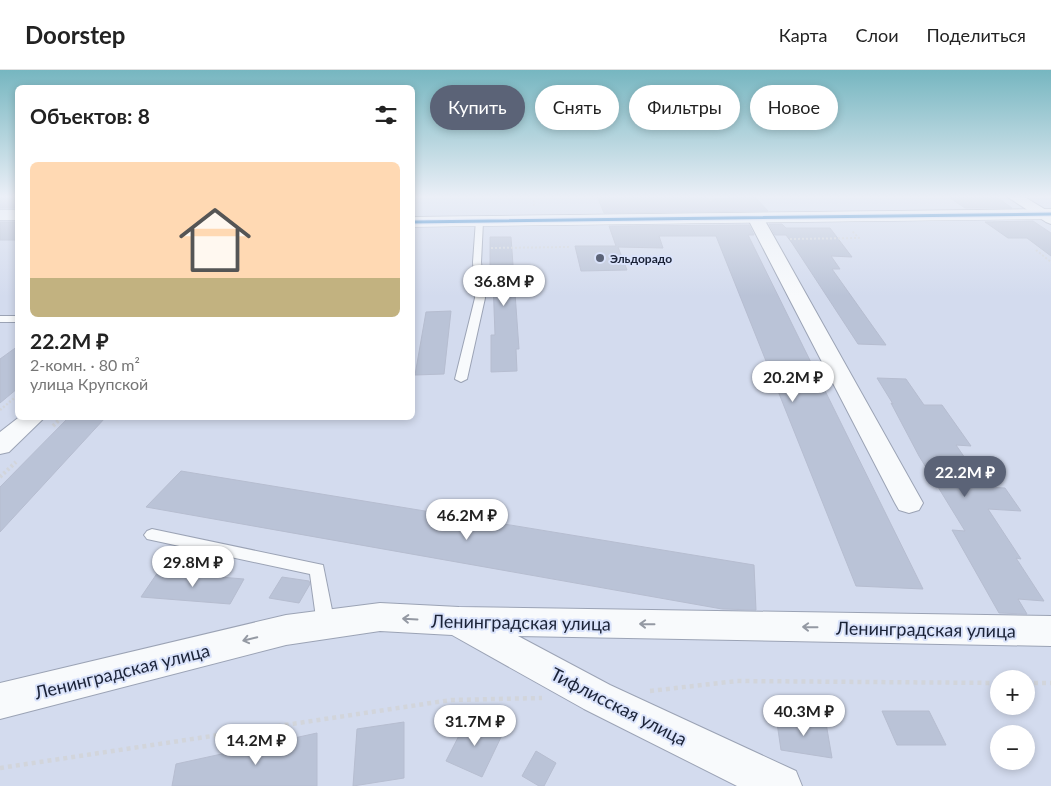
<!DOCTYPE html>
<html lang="ru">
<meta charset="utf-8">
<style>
body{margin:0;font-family:Lato,sans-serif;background:#f2f2f2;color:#222;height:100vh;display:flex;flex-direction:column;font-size:19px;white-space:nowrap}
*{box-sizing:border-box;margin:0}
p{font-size:16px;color:#767676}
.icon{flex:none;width:28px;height:28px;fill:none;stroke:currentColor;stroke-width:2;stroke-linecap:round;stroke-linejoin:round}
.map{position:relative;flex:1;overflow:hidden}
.panel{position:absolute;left:15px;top:15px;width:400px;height:335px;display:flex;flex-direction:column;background:#fff;border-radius:8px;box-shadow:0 2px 8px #0003}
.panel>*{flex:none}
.guide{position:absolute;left:430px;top:15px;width:475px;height:45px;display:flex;gap:10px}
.tools{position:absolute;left:990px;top:600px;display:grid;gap:10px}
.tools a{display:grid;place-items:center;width:45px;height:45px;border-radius:50%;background:#fff;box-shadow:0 2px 8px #0003;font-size:25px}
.price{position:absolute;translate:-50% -42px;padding:0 11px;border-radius:18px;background:#fff;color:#222;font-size:16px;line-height:32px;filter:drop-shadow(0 1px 2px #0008)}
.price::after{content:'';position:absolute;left:50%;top:30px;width:15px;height:11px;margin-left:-8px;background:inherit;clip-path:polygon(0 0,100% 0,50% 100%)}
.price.current{background:#5b6377;color:#fff}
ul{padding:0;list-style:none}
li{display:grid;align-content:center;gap:10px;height:265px;padding:0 15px}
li+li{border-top:1px solid #e0e0e0}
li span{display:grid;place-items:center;height:155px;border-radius:8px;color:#555}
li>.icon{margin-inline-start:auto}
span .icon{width:90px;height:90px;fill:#fffc;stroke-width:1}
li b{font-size:21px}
h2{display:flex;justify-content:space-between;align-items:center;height:60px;padding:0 15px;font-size:21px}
.pill{padding:0 18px;border-radius:22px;background:#fff;box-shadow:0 2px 8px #0003;font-size:18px;line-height:45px}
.pill.current{background:#5b6377;color:#fff}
header{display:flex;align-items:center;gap:30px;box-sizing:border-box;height:70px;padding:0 25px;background:#fff;border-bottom:1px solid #e0e0e0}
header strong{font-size:24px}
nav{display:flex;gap:28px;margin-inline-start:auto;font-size:18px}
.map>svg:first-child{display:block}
</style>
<header>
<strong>Doorstep</strong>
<nav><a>Карта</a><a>Слои</a><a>Поделиться</a></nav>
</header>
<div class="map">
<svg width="1051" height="716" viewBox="0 0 1051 716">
<rect width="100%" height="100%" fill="#d3dbee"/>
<path fill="#bac3d7" stroke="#b6bdd0" d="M0 126H18V138H0Z
M597 126H706L708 129 755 127 768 141 604 143Z
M947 126H995L1012 138H965Z
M1033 151 1051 163V186L1027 168H1008L985 152Z
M0 152H18V170H0Z
M769 154H782L786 158H830L852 187 831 186 840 199H832L886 275 858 274 792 173 786 165H775Z
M749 155 754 165H748L923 519 856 516 716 166H659L663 178 618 177 627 200 581 201 575 176H616L609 156Z
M490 167H511L519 279H516L517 301 491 302V265H495L493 210H490Z
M451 241 444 304 415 305 426 242Z
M18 276V318L0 333V289Z
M877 308 906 309 924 335H942L971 376 956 375 985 417 1005 418 1021 441 988 439 1021 489 1016 488 1044 531 1018 529 1027 544 999 543 952 460 965 461 919 386 891 333 893 334Z
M68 348H105L0 462V417Z
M181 401 754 495 756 540 722 539 146 437Z
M158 502 244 509 230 534 141 527Z
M282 507 309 511 310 514 299 533 269 528Z
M882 641H929L946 675H897Z
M776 646 826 653 832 688 781 680Z
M468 648 503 663 482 707 446 691Z
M404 652V708L353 716 357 659Z
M317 663V716H172L176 694Z
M536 681 556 693 544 716H539L522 706Z"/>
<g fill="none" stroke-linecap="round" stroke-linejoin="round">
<g stroke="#9ba3b5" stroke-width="2">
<path id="service" d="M476 150 483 152 481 192 485 228 467 309 461 312 455 309 475 228 473 192Z
M0 246H18V252H0Z
M152 459 323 495 335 555 332 560 326 562 320 560 317 555 310 504 147 469 144 465 147 461Z"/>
</g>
<g stroke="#9ba3b5" stroke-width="2">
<path id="minor" d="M1006 126H1023L1051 143V154L1046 152Z
M756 144 761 146 764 149 923 433 919 440 909 443 899 440 895 433 748 149 751 146Z
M18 348H44L9 382 0 384V362Z
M380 533 459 537 1051 546V576L518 566 610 615 796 701 802 716H737L584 639 452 565 380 561 286 575 0 649V613L286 545Z"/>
</g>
<g stroke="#9ba3b5" stroke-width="1">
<path id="tertiary" d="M1051 139V149L412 157V147Z
M0 140H18V150H0Z"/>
</g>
<path stroke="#d2d5db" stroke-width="2" stroke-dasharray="2 2" stroke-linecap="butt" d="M534 126V137
M708 126 713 133
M790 169 859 168 852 161
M491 178 568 177V175
M1036 180 1051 192"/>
<path stroke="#d2d5db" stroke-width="2.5" stroke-dasharray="2 2" stroke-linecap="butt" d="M0 340 18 325"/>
<path stroke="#d2d5db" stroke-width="4" stroke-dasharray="2.5 2.5" stroke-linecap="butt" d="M53 356 61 348
M0 407 16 392"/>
<path stroke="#d2d5db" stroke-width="4.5" stroke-dasharray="4 4" stroke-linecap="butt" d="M1026 613H1051
M650 621 737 611 999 613
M0 698 451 630 542 628"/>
<use href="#service" fill="#f8fafc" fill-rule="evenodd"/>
<use href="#minor" fill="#f8fafc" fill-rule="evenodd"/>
<use href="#tertiary" fill="#f8fafc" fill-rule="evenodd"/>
<g stroke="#dae3fb" stroke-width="5.5">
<path id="bus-1" d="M412 152 1051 144"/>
</g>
<use href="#bus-1" stroke="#0065bd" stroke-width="3"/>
</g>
<defs><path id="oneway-shaft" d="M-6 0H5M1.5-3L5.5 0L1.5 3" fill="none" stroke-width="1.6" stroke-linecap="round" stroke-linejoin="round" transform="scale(1.25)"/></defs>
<g stroke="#9499a3">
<use href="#oneway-shaft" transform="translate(410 549) rotate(-177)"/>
<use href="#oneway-shaft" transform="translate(647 554) rotate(-179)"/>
<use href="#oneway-shaft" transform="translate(810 557) rotate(-179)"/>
<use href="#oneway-shaft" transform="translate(250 569) rotate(166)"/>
</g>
<linearGradient id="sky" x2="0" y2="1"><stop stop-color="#76b6c0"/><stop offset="0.56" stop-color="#ebeff7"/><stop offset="1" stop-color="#ebeff7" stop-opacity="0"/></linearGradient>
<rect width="1051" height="226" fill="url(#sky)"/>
<circle fill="#5b6377" stroke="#dae3fb" stroke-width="2" cx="600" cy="188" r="5"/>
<g text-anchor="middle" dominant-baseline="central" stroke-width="4" stroke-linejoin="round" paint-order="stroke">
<g font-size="12" font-weight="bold" fill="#1a2237" stroke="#dae3fb" text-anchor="start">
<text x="610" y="188">Эльдорадо</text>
</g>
<g font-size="18" fill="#1a2237" stroke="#dae3fb">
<text transform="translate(521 552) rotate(1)">Ленинградская улица</text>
<text transform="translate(926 559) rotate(1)">Ленинградская улица</text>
<text transform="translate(122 601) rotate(-14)">Ленинградская улица</text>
<text transform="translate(619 636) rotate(27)">Тифлисская улица</text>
</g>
</g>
</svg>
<div class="tools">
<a>+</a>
<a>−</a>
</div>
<b class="price" style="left:504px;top:237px">36.8M ₽</b>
<b class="price" style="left:793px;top:333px">20.2M ₽</b>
<b class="price current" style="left:965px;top:428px">22.2M ₽</b>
<b class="price" style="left:467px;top:471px">46.2M ₽</b>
<b class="price" style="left:193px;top:518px">29.8M ₽</b>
<b class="price" style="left:804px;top:667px">40.3M ₽</b>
<b class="price" style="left:475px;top:677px">31.7M ₽</b>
<b class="price" style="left:256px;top:696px">14.2M ₽</b>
<div class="guide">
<a class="pill current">Купить</a>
<a class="pill">Снять</a>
<a class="pill">Фильтры</a>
<a class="pill">Новое</a>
</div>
<section class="panel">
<h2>Объектов: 8<svg class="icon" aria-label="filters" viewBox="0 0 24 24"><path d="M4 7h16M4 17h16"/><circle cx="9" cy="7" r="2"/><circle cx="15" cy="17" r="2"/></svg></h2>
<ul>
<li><span style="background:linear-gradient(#ffd9b3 75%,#c2b280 0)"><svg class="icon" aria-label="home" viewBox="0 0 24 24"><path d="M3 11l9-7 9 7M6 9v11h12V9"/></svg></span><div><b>22.2M ₽</b><p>2-комн. · 80 m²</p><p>улица Крупской</p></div></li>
</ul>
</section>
</div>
